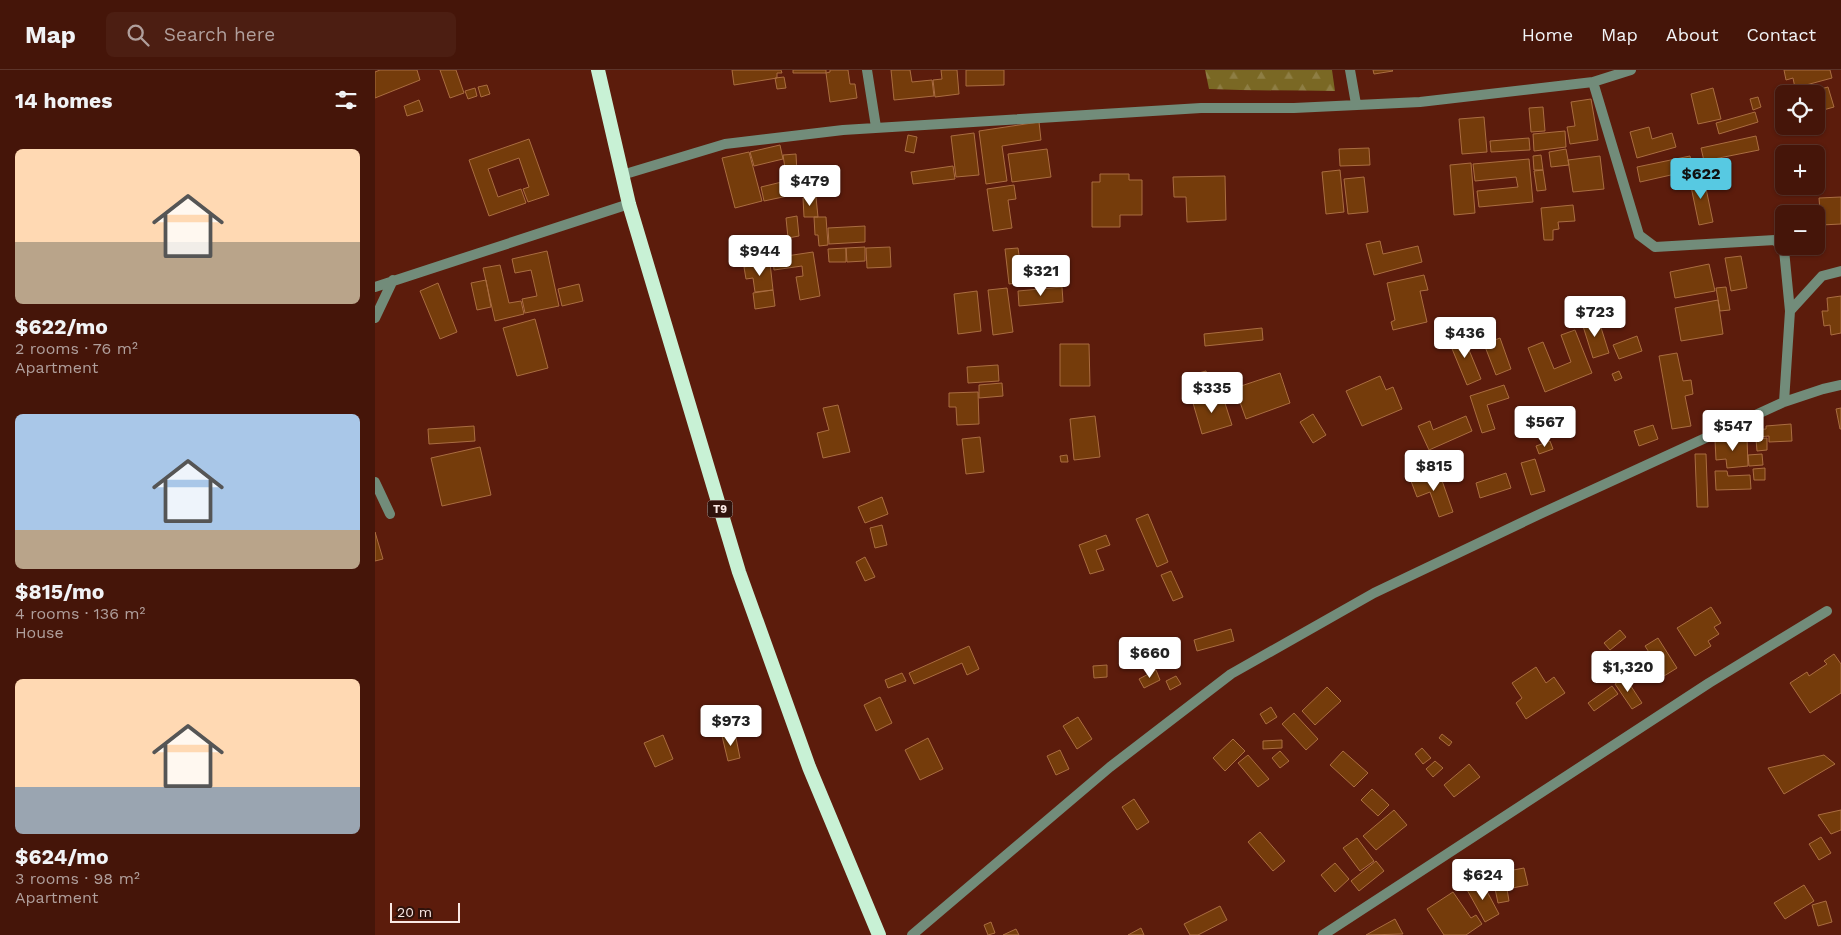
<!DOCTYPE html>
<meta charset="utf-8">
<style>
body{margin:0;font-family:"Work Sans",sans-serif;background:#4c1e12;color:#f1f3f6;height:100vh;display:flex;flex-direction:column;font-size:19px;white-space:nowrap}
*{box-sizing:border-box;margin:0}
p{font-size:16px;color:#b09f9c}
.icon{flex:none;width:28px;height:28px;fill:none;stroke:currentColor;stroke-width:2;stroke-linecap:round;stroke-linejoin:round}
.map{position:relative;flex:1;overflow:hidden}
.drawer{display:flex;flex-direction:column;background:#451509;width:375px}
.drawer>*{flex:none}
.buttons{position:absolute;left:1400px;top:15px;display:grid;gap:10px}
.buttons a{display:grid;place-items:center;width:50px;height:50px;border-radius:8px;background:#451509;box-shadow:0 1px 4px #0004,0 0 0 1px #5d342a;font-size:25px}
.scale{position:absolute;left:15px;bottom:12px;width:70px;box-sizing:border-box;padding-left:5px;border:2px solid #fae9e5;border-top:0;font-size:14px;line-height:18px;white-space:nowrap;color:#fae9e5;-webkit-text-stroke:4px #2f120b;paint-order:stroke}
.price{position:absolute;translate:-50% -42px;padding:0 11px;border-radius:5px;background:#fff;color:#222;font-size:16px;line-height:32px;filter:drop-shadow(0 1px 2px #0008)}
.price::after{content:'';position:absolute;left:50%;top:30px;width:15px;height:11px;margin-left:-8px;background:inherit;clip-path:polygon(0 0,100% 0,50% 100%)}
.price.selected{background:#57c9e2;color:#111}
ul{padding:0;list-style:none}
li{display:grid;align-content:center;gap:10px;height:265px;padding:0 15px}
li span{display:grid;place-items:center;height:155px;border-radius:8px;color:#555}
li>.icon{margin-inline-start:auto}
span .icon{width:90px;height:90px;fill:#fffc;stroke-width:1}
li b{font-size:21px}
h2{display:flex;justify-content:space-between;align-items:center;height:60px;padding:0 15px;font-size:21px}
header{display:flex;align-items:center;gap:30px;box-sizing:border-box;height:70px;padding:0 25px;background:#451509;border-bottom:1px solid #5d342a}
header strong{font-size:24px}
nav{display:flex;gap:28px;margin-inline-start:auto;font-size:18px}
.search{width:350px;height:45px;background:#4c1e12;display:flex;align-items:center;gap:12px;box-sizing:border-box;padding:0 18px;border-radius:8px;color:#b09f9c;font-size:19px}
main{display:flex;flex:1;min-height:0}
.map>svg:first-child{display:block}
</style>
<header>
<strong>Map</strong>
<div class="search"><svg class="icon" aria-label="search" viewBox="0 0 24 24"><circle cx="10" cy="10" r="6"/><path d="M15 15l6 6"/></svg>Search here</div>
<nav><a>Home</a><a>Map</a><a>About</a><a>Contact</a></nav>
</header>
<main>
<section class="drawer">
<h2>14 homes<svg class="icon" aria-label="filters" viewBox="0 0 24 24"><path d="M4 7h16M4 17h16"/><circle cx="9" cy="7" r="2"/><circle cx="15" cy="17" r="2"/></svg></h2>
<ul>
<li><span style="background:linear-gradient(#ffd9b3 60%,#b9a48a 0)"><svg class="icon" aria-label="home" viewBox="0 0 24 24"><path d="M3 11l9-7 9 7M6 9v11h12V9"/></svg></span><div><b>$622/mo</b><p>2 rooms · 76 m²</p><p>Apartment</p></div></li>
<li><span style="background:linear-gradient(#a9c7e8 75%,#b9a48a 0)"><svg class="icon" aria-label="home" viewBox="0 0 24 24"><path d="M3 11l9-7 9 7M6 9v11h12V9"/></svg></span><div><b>$815/mo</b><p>4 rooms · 136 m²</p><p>House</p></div></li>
<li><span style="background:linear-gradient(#ffd9b3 70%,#9aa5b1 0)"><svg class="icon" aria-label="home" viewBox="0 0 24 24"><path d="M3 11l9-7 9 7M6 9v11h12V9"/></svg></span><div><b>$624/mo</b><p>3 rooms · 98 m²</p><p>Apartment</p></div></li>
</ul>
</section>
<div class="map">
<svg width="1466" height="865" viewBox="0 0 1466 865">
<defs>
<pattern id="forest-firs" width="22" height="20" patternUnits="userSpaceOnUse" patternTransform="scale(1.25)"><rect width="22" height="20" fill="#7a6824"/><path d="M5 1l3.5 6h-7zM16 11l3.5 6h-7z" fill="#8e7e44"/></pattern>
</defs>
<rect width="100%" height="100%" fill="#5c1c0c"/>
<path fill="url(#forest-firs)" d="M830 0H957L960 21C918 20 876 21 834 19Z"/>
<path fill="#753c0b" stroke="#aa6d41" d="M5 0H42L45 10 0 28V2Z
M65 0H81L89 23 75 28Z
M357 0H406L407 3H402V8L359 15Z
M418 0H451V3H418Z
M455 0H473L475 14H480L482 28 455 32 451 3 455 2Z
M516 0H535L537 12 557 10 559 26 519 30Z
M566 0H582L584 24 560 27 558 10 567 9Z
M591 0H629V15L591 16Z
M998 0H1017L1018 1 999 4Z
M1409 0H1455L1457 8 1420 18 1418 8 1411 10Z
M409 7 411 18 402 19 400 8Z
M1437 14 1438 21 1453 17 1459 37 1441 42V24H1425L1423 18Z
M112 15 115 24 106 27 103 17Z
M100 18 102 26 93 29 90 21Z
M1338 18 1346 49 1323 54 1316 24Z
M1383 27 1386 37 1378 40 1375 29Z
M1216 29 1223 70 1195 74 1192 57 1200 56 1196 32Z
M44 30 48 41 32 46 29 36Z
M1168 37 1170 61 1156 62 1154 38Z
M1380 42 1383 52 1344 64 1341 53Z
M1109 47 1112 82 1087 84 1084 49Z
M664 52 666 70 627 76 632 111 611 114 604 61Z
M1274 57 1277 69 1297 63 1301 77 1262 88 1255 62Z
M1190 61 1191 77 1159 81 1158 64Z
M599 63 604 105 581 107 576 66Z
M533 65 542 67 539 83 530 81Z
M1381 66 1384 80 1329 91 1326 78Z
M1154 68 1155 80 1116 82 1115 71Z
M154 69 174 125 153 132 148 119 154 117 144 88 113 99 123 127 146 119 151 133 114 146 94 90Z
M405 75 408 89 379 96 375 82Z
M994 78 995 95 965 96 964 79Z
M672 79 676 107 637 112 633 84Z
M1191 79 1194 95 1176 97 1174 82Z
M374 82 387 131 360 138 347 88Z
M421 84 422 103 411 105 408 85Z
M1166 85 1168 100H1159L1158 86Z
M1225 86 1229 119 1198 122 1193 90Z
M1315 86 1318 100 1265 112 1262 97Z
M1154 89 1158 132 1104 137 1102 121 1143 117 1141 107 1100 111 1098 94Z
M1096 93 1100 143 1079 145 1075 95Z
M578 96 580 109 538 114 536 102Z
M965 100 969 142 951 144 947 102Z
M1168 100 1171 120 1162 121 1159 101Z
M725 104H754V110H767V145H745V157H717V112H725Z
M1328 104 1338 152 1324 155 1314 107Z
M850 106 851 150 812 152 811 127H799L798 107Z
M989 107 993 142 973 144 969 109Z
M419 109 422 124 389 131 386 117Z
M639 115 641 129 633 130 637 158 618 161 612 119Z
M441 127 443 147H429L428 128Z
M1466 127V154L1446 155 1444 128Z
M1198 135 1200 151 1183 152 1184 159 1178 160V170H1169L1166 138Z
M422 146 424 166 413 168 411 148Z
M439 147H451L453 175 444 176 443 165H440Z
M490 156V172L454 174 453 158Z
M1005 171 1008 184 1043 176 1047 192 999 205 991 174Z
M490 177V191L472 192 471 178Z
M515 177 516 197 492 198 491 178Z
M471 178V192H454L453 179Z
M643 178 648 212 634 214 630 179Z
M172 181 184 236 150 243 147 229 162 226 156 200 140 203 137 189Z
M438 182 445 226 425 230 421 207 428 206 427 196 399 200 398 188Z
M1366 186 1372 218 1356 221 1350 188Z
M395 193 398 220 380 222 378 208 371 209 369 197Z
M1334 194 1340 221 1300 228 1295 202Z
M125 195 134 233 146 231 149 244 120 251 108 198Z
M1049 205 1053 220 1045 221 1052 252 1018 260 1016 252 1020 250 1012 213Z
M111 210 116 237 102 240 96 213Z
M63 213 82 262 65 269 45 221Z
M204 214 208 231 187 236 183 219Z
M687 217 688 232 644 236 643 221Z
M1351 217 1355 240 1345 241 1341 218Z
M632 218 638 262 618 265 613 220Z
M398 220 400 236 380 239 378 223Z
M602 221 606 261 583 264 579 224Z
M1466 226V263L1456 265 1455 255 1449 256 1447 241H1453L1452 228Z
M1343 230 1348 264 1306 271 1300 238Z
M1223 248 1234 283 1218 288 1207 253Z
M160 249 173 298 142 306 128 258Z
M887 258 888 270 830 276 829 264Z
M1200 260 1217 303 1170 322 1153 278 1168 272 1179 299 1196 292 1186 265Z
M1087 263 1106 309 1092 315 1073 269Z
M1262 266 1267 281 1244 289 1238 275Z
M1125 268 1136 299 1121 305 1109 274Z
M685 274H714L715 316H685Z
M1302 283 1308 311 1316 310 1318 324 1310 326 1316 356 1297 359 1284 286Z
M623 295 624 311 593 313 592 297Z
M831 301 838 324 826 327 820 304Z
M1244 301 1247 308 1240 311 1237 304Z
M905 303 915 333 871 349 860 318Z
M1005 306 1011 320 1018 317 1027 339 987 356 971 321Z
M627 313 628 326 604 328V315Z
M1129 315 1134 328 1112 335 1120 359 1107 363 1095 326Z
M603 322 604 354 582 355 581 337H574V323Z
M847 324 857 355 827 364 818 333Z
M463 335 475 382 448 388 442 363 454 360 448 338Z
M1466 338V359H1465L1461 339Z
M938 344 951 365 938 373 925 352Z
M720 346 725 387 699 390 695 349Z
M1091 346 1097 361 1054 380 1043 356 1055 351 1058 360Z
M1416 354 1417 371 1394 372V366L1359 369 1358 361 1391 359V356Z
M1278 355 1283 369 1264 376 1259 361Z
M99 356 100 371 54 374 53 359Z
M605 367 609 402 591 404 587 369Z
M1372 368 1373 396 1352 398 1351 389 1341 390 1340 370Z
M1392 368V380L1382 381 1381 369Z
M1175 371 1178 379 1164 384 1161 376Z
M105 377 116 425 67 436 56 388Z
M1320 384H1331L1333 437H1322Z
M1387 384 1388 395 1374 396 1373 385Z
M692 385 693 392H686L685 386Z
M1160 389 1170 421 1156 425 1146 393Z
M1390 398V410H1379L1378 399Z
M1340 401H1352L1353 406 1375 405 1376 419 1341 420Z
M1064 402 1078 442 1064 447 1055 422 1042 427 1036 411Z
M1131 403 1136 418 1105 428 1101 413Z
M507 427 513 444 490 453 483 437Z
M773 444 793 492 782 497 761 449Z
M507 455 512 475 500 478 495 458Z
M0 462 8 489 0 491Z
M731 465 735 475 721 480 729 500 715 504 704 475Z
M490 487 500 507 490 511 481 492Z
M796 501 808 527 798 531 786 505Z
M1336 537 1346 553 1339 557 1344 564 1333 571 1336 576 1320 586 1302 558Z
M856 559 859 571 822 581 819 570Z
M1245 560 1251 567 1235 580 1229 573Z
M1283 568 1302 598 1289 606 1270 576Z
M594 576 604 599 592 605 587 593 539 614 534 603Z
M1459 584 1466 594V623L1435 643 1415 613 1432 602 1434 606 1452 594 1449 591Z
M732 595V607L719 608 718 596Z
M1161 597 1171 613 1179 607 1190 623 1151 649 1141 633 1147 628 1137 613Z
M781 600 785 610 769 618 764 609Z
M527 603 531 611 513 618 510 610Z
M801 606 806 614 795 620 791 611Z
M1250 607 1267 633 1257 639 1240 614Z
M1237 616 1243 624 1219 641 1213 633Z
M952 617 966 631 940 655 927 641Z
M505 627 517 653 501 661 489 635Z
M896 637 902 647 891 654 885 644Z
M919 643 943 669 931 680 907 654Z
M703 647 717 669 702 679 688 656Z
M360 663 365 688 353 691 347 666Z
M1067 664 1077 672 1074 676 1064 668Z
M288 665 298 689 280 697 269 673Z
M553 668 568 699 545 710 530 680Z
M858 669 870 681 850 701 838 688Z
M907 670V678L888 679V671Z
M1047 678 1056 688 1048 694 1040 684Z
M685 680 694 699 681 705 672 686Z
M905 681 914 691 905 698 897 688Z
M968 681 993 703 979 717 955 695Z
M873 685 894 709 883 717 863 693Z
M1449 685 1460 694 1409 724 1393 698Z
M1060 691 1068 698 1058 707 1051 699Z
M1094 694 1105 707 1079 727 1069 715Z
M997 719 1014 735 1003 746 986 730Z
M759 729 774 752 762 760 747 737Z
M1019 740 1032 755 1001 780 988 766Z
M1466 740V760L1456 764 1443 745Z
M885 762 910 791 898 801 873 772Z
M1446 767 1456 783 1444 790 1434 774Z
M982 768 999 791 985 801 968 778Z
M1001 791 1009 801 984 821 976 811Z
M960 793 974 809 960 822 946 805Z
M1149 798 1153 815 1132 819 1134 831 1123 833 1117 804Z
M1106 810 1124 844 1110 852 1091 818Z
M1429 815 1439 831 1410 849 1399 833Z
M1078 822 1096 848 1101 845 1107 854 1091 865H1069L1052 839Z
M1451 831 1457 852 1443 856 1437 835Z
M845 836 852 850 823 865H815L809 854Z
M1020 849 1028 864 991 865Z
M616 852 620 863 613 865 609 855Z
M766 858 769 865H753Z
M641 859 644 865H628Z"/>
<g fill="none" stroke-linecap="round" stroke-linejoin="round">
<path stroke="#728c7a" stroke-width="10" d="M492 0 501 57
M975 0 981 34
M1218 12 1264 165 1280 177 1400 170 1409 180 1415 241
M247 105 350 74 468 60 826 38H919L1045 32 1218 12 1256 0
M0 217 254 134
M0 248 18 210
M1409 332 1415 241 1447 206 1466 201
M0 412 15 444
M537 865 735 697 856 604 999 523 1167 443 1409 332 1448 319 1466 315
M948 865 1334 613 1452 541"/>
<path stroke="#c8f1d5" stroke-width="14" d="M223 0 254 134 364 502 434 697 504 865"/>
</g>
<g text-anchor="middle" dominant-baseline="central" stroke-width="4" stroke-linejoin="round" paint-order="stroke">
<rect fill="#2f120b" stroke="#bda8a4" stroke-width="1" x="332.5" y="430.5" width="25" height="17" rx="4"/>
<g font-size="11" font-weight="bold" fill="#fae9e5">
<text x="345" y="439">T9</text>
</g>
</g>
</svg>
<div class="buttons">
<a><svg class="icon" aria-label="locate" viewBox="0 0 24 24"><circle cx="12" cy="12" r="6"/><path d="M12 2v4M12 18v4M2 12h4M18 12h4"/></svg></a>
<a>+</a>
<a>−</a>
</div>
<div class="scale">20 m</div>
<b class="price selected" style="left:1326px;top:130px">$622</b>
<b class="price" style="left:435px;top:137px">$479</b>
<b class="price" style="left:385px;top:207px">$944</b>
<b class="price" style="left:666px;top:227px">$321</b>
<b class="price" style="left:1220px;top:268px">$723</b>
<b class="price" style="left:1090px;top:289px">$436</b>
<b class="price" style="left:837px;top:344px">$335</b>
<b class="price" style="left:1170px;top:378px">$567</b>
<b class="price" style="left:1358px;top:382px">$547</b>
<b class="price" style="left:1059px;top:422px">$815</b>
<b class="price" style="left:775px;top:609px">$660</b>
<b class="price" style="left:1253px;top:623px">$1,320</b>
<b class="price" style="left:356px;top:677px">$973</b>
<b class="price" style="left:1108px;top:831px">$624</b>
</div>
</main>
